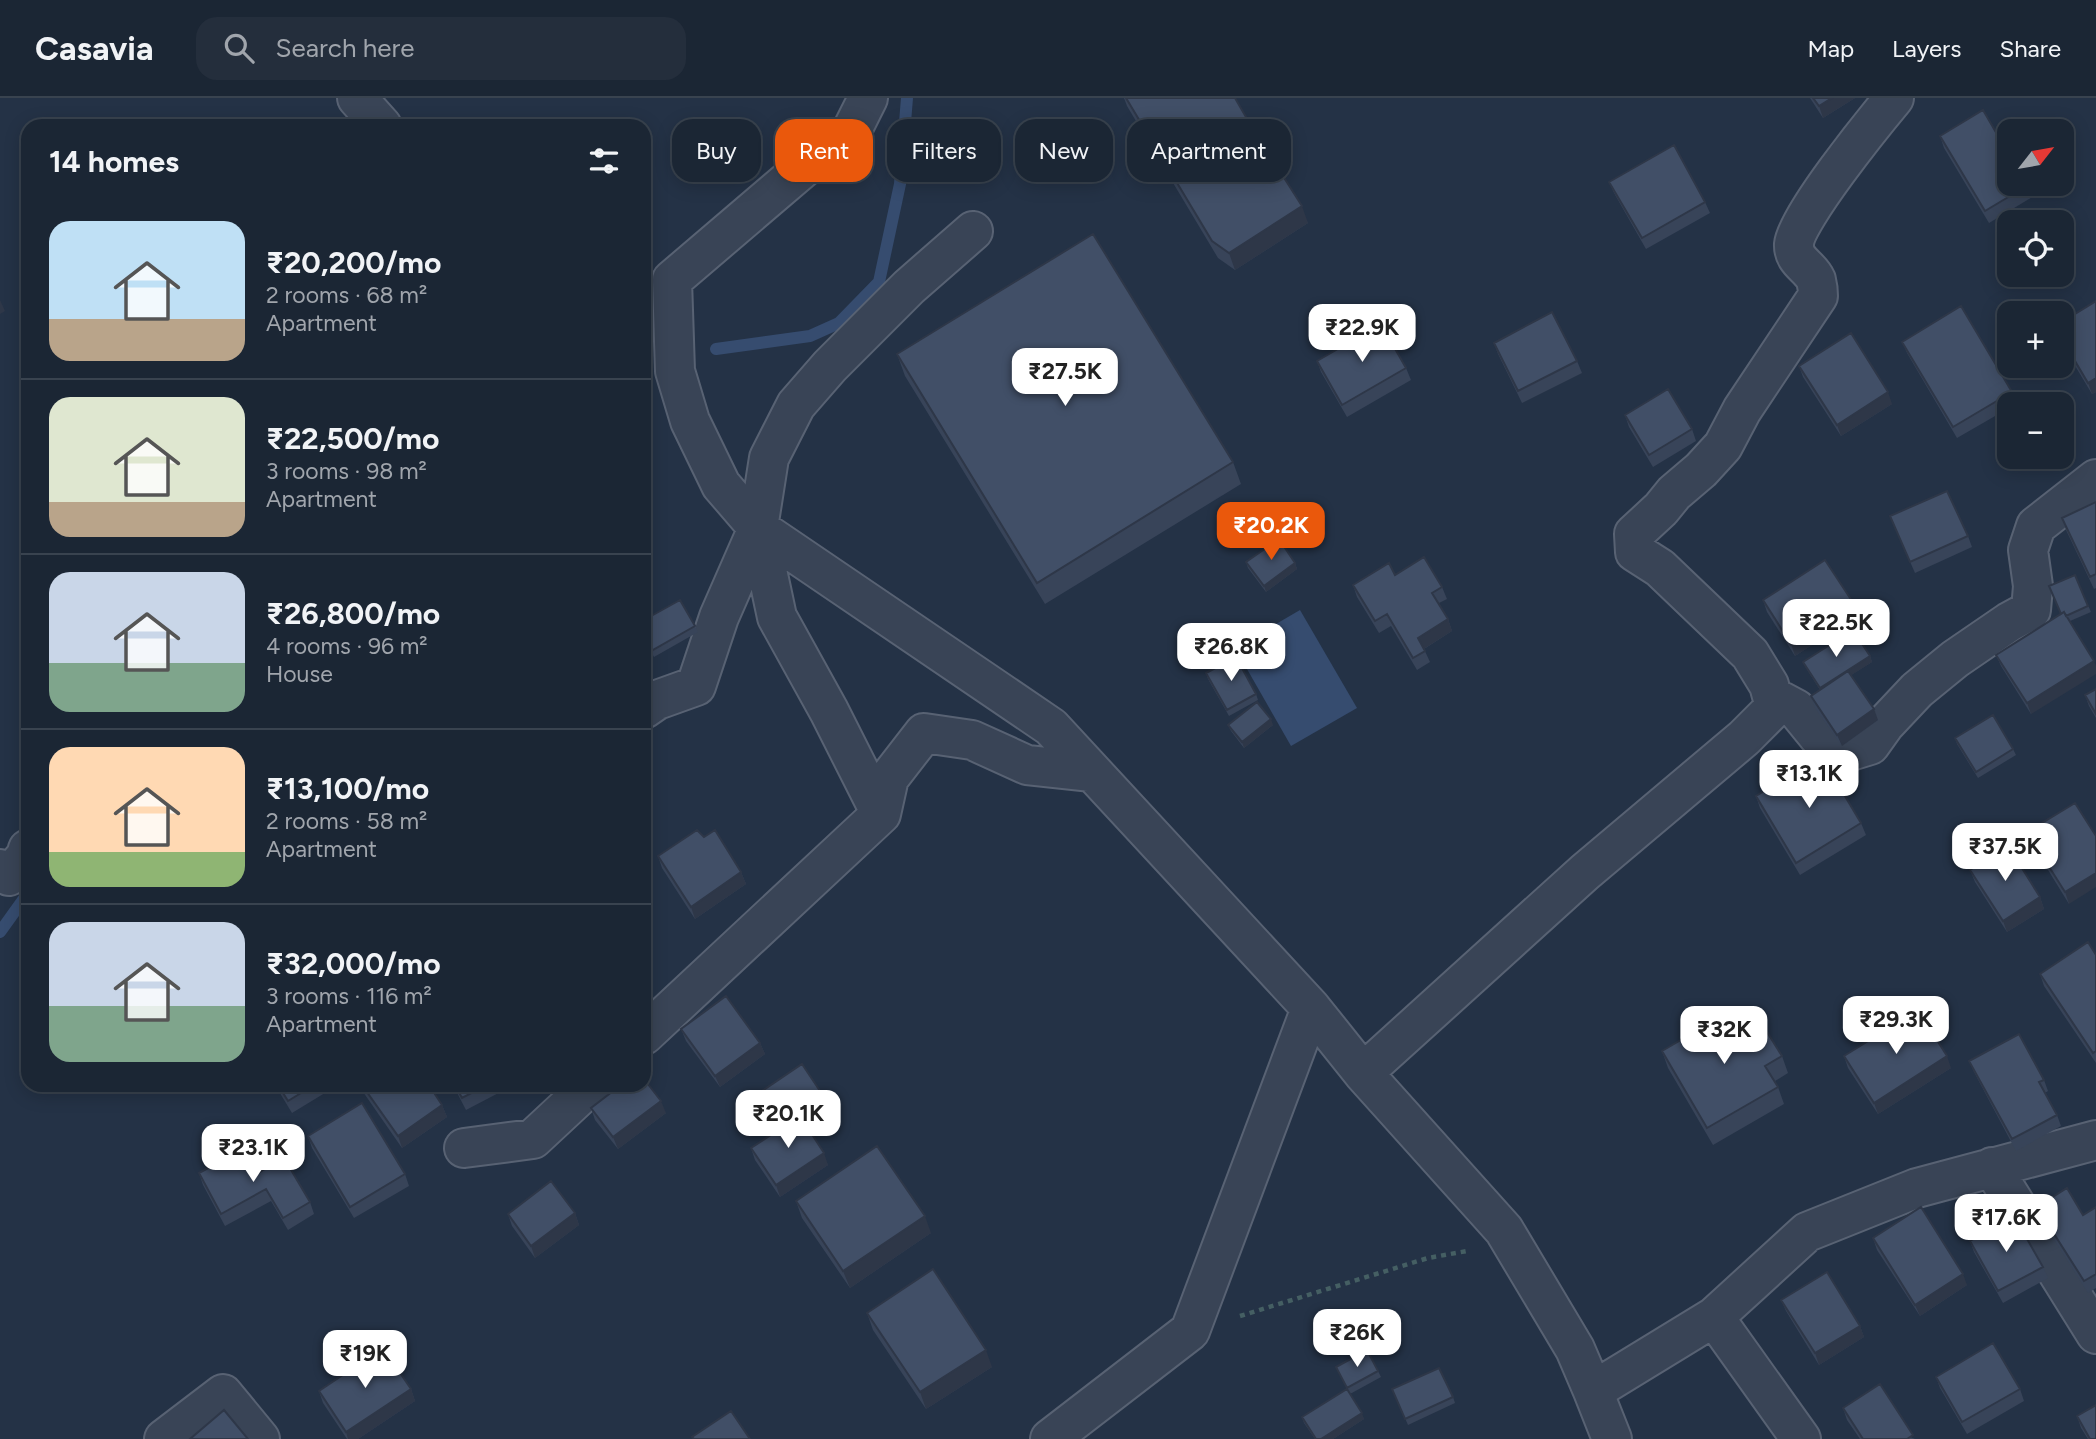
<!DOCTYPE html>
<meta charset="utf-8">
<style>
body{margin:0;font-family:Figtree,sans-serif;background:#242e3c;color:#f1f3f6;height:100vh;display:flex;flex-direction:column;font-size:26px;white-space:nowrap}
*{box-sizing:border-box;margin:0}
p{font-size:23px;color:#a0a5ac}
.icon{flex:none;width:38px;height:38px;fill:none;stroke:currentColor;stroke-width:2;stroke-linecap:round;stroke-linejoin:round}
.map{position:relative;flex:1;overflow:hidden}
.drawer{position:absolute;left:21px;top:21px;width:630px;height:973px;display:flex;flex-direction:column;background:#1b2634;border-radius:21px;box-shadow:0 4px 18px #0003,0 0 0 2px #39434f}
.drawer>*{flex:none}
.guide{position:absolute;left:672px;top:21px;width:665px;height:63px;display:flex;gap:14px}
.needle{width:46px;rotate:59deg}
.controls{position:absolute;left:1997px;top:21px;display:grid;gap:14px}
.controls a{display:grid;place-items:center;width:77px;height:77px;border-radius:14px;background:#1b2634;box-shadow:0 4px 18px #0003,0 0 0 2px #39434f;font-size:35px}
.price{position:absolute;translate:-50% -60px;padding:0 16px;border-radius:14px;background:#fff;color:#222;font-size:23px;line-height:46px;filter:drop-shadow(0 2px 4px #0008)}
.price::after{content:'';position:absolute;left:50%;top:42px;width:21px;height:16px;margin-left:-10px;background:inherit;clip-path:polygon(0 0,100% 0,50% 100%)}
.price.current{background:#ea580c;color:#fff}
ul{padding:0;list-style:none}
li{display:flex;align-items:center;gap:21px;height:175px;padding:0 28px}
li+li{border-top:2px solid #39434f}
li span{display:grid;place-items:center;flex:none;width:196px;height:140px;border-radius:21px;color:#555}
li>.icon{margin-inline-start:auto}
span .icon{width:84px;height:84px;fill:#fffc;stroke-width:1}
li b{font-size:30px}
h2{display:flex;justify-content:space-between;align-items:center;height:84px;padding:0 28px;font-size:30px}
.chip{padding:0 24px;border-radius:21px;background:#1b2634;box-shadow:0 4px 18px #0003,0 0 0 2px #39434f;font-size:24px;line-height:63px}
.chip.current{background:#ea580c;color:#fff}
header{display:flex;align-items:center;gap:42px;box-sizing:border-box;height:98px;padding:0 35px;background:#1b2634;border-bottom:2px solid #39434f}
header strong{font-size:33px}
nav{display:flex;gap:38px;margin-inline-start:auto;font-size:24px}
.search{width:490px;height:63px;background:#242e3c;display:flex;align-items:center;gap:18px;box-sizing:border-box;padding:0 24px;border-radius:21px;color:#a0a5ac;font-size:26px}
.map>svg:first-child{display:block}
</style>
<header>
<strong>Casavia</strong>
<div class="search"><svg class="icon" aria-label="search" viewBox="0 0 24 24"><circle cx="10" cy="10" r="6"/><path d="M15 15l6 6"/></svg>Search here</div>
<nav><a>Map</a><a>Layers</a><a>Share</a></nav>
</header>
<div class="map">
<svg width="2096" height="1341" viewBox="0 0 2096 1341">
<rect width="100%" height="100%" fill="#243246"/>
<path fill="#364c6f" d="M1300 512 1357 610 1291 648 1235 550Z"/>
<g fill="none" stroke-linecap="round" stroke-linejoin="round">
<path stroke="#364c6f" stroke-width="12" d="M716 251 810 238 839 225 879 184 900 86 907 0
M644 262H645
M0 834 28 795"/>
<g stroke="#586273" stroke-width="42">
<path id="minor" d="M357 0 382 28
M868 0 851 34 816 59 672 182 675 273 690 323 721 387 758 430 1051 629 1311 910 1190 1233 1050 1341
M1775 609 1769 587 1750 556 1660 470 1635 454 1634 436 1661 411 1674 395 1701 372 1723 348 1742 312 1818 198C1818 193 1817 186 1816 182 1810 168 1793 164 1794 146 1796 120 1874 24 1894 0
M644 611 657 602 696 588 719 519 758 430 769 360 796 307 830 268 909 189 973 133
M881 716 889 680 924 635 972 642 1027 667 1092 674
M0 771 9 778 26 758 28 751
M1311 910 1363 975 1504 1132 1575 1251 1593 1293 1714 1219
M644 937 881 716 829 613 777 519 758 430
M1363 975 1585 774 1744 640 1781 603 1796 611 1818 638 1844 655 1870 647 1885 626 1917 592 1955 561 2009 524 2031 512 2033 488 2028 452 2036 428 2096 381
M464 1050 533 1041 591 987
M1992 1069 2096 1236
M1593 1293 1612 1341
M164 1341 223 1296 260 1341
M1801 1341 1714 1219 1807 1134 1917 1090 2096 1042"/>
</g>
<path stroke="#455f63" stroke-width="4.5" stroke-dasharray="5 5" stroke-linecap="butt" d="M1240 1218 1428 1160 1467 1153"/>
<use href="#minor" stroke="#394456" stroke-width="38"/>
</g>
<path fill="#384459" d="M1124 0H1235L1308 125 1235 172 1218 160 1127 8Z
M1810 0H1855L1823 20Z
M1940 38 2009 86H2054L1989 125 1944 50Z
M1609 84 1705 104 1710 115 1646 151 1614 95Z
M2096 203V294L2092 296 2062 246V224Z
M1902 244 2012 294 2016 306H2009V310L1957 340 1907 255Z
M1494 245 1577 263 1582 275 1522 305 1498 256Z
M897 256 1233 364 1241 386 1045 506 905 278Z
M1317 263 1406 270 1411 282 1347 319 1321 274Z
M1799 268 1892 306 1841 338 1803 279Z
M1625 317 1692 331 1696 343 1653 369 1629 329Z
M2096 404V490L2094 491 2066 432 2062 420Z
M1890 418 1968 438 1972 449 1915 475Z
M1246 464 1295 465 1297 471 1266 494 1248 470Z
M1395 477 1442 489 1447 501 1439 505 1448 521 1452 533 1424 551 1430 564 1417 572 1391 528 1379 535 1357 499 1353 487Z
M2075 477 2091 514 2070 523 2031 616 2001 568 1996 557 2060 517Z
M1763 502 1854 506 1858 517 1795 558 1767 514Z
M644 522 695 528 698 534 654 559 644 541Z
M1870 558 1872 564 1851 577 1874 611 1878 622 1842 648 1815 610 1811 598 1820 592 1806 570 1803 564Z
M1206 575 1256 596 1258 602 1229 618 1208 581Z
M2096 591V620L2089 608 2085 597Z
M1228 627H1273L1244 650 1231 633Z
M1955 640 2013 651 2016 657 1978 680 1957 646Z
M1756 698 1861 725 1866 737 1800 777 1760 710Z
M2075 705 2069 806 2032 746 2027 734Z
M658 758 741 774 746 786 695 821 662 770Z
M1970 772 2040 799 2044 811 2007 834 1975 784Z
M2096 857V965L2044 888 2040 876Z
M1741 928 1782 958 1788 975 1775 983 1778 989 1784 1006 1713 1047 1668 970 1662 953Z
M681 931 760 945 765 956 720 989 686 943Z
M1844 958 1951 970 1878 1016 1848 970Z
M1969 963 2044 982 2048 993 2045 995 2057 1017 2061 1028 2016 1053 1974 974Z
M275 987H338L292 1015Z
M360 987H429L442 1007 447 1019 402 1050 361 991Z
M453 987H514L466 1012Z
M759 995 824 999 829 1010 806 1026 828 1067 780 1099 755 1062 751 1050 779 1032 763 1007Z
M591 1010 666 1015 618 1051 595 1022Z
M308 1038 405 1076 409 1088 354 1120 312 1050Z
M199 1075H258L310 1104 314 1116 288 1132 271 1103 225 1128 203 1087Z
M796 1103 931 1135 850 1190 802 1120Z
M2037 1109 2083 1117 2096 1109V1190L2088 1195 2041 1121Z
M575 1115 579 1127 535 1160 512 1128 508 1116Z
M1873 1140 1967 1187 1920 1218 1877 1152Z
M1970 1143 2043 1169 2048 1180 2003 1205 1974 1154Z
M1781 1202 1860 1228 1864 1239 1819 1267 1786 1213Z
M867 1215 992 1269 926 1311 873 1232Z
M1336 1269 1378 1273 1381 1279 1350 1296 1364 1321 1333 1341H1315L1304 1325 1302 1319 1347 1291Z
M1936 1279 2020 1291 2024 1303 1967 1336 1940 1290Z
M411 1291 415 1303 358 1341H347L323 1305 319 1293Z
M1395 1297 1453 1299 1455 1305 1408 1327Z
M1843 1310 1915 1341H1860L1847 1322Z
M2077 1318 2096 1341H2088L2081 1330Z"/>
<path fill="#2e3748" d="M1832 0H1855L1823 20 1819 8Z
M1302 108 1308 125 1235 172 1229 155Z
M0 202 5 213 0 216Z
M2096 280V294L2092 296 2088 285Z
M1888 294 1892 306 1841 338 1837 327Z
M1295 465 1297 471 1266 494 1264 488Z
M1854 506 1858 517 1795 558 1791 546Z
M1448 521 1452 533 1422 552 1418 540Z
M1870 558 1872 564 1822 596 1820 590Z
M2094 563 2096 568V576L2031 616 2027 605Z
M1874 611 1878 622 1842 648 1837 637Z
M1271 621 1273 627 1244 650 1242 644Z
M741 774 746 786 695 821 691 809Z
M2096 775V789L2069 806 2065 794Z
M2040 799 2044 811 2007 834 2003 823Z
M760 945 765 956 720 989 715 978Z
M1947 958 1951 970 1878 1016 1874 1005Z
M824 999 829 1010 785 1040 780 1028Z
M661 1003 666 1015 618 1051 613 1039Z
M442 1007 447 1019 402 1050 398 1038Z
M824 1055 828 1067 780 1099 776 1087Z
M575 1115 579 1127 535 1160 531 1148Z
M925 1118 931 1135 850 1190 843 1173Z
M1963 1176 1967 1187 1920 1218 1915 1207Z
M1860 1228 1864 1239 1819 1267 1815 1255Z
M986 1252 992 1269 926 1311 920 1294Z
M411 1291 415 1303 358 1341H348L346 1334Z
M1362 1315 1364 1321 1333 1341H1321Z"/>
<path fill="#414f67" stroke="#2e3748" stroke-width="2" d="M1126 0H1235L1250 26 1302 108 1229 155 1212 143Z
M1813 0H1832L1819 8Z
M1983 12 2004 48 2009 45V86H2030L1985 113 1940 38Z
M1674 47 1705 104 1642 140 1609 84Z
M1093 136 1233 364 1037 485 897 256Z
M2096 203V280L2088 285 2062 241V224Z
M1961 208 2012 294 1953 329 1902 244Z
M1552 214 1577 263 1518 293 1494 245Z
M1381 226 1406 270 1342 307 1317 263Z
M1851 235 1888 294 1837 327 1799 268Z
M1668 291 1692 331 1649 357 1625 317Z
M1947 393 1968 438 1910 464 1890 418Z
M2096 404V476L2090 479 2062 420Z
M1279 441 1295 465 1264 488 1246 464Z
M1424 459 1442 489 1432 495 1448 521 1418 540 1425 553 1413 560 1387 516 1375 523 1353 487 1389 465 1395 477Z
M1825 462 1854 506 1791 546 1763 502Z
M2075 477 2088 508 2066 518 2064 514 2061 516 2049 488Z
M680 502 695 528 651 553 644 539V522Z
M2064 514 2094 563 2027 605 1996 557Z
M1853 532 1870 558 1820 590 1803 564Z
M1236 559 1256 596 1227 612 1206 575Z
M1848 573 1874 611 1837 637 1811 598Z
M2096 591V616L2085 597Z
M1257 604 1271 621 1242 644 1228 627Z
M1993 617 2013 651 1976 674 1955 640Z
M1821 658 1861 725 1796 765 1756 698Z
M2075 705 2096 738V775L2065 794 2027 734Z
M697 732 704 739 715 732 741 774 691 809 658 758Z
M2008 748 2040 799 2003 823 1970 772Z
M2088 844 2096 857V953L2093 955 2040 876Z
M726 898 760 945 715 978 681 931Z
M1732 912 1741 928 1757 918 1782 958 1765 968 1778 989 1707 1030 1662 953Z
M1918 912 1947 958 1874 1005 1844 958Z
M2019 936 2044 982 2039 984 2057 1017 2012 1041 1969 963Z
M802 966 824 999 780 1028 759 995Z
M644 981 661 1003 613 1039 591 1010 621 987H644Z
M278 987H314L288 1003Z
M362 987H429L442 1007 398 1038Z
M455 987H487L462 1000Z
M362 1005 405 1076 350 1109 308 1038Z
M800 1018 824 1055 776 1087 751 1050Z
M877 1048 925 1118 843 1173 796 1103Z
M243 1051 258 1075 284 1060 310 1104 283 1120 266 1091 221 1116 199 1075Z
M551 1083 575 1115 531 1148 508 1116Z
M2067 1090 2083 1117 2096 1109V1176L2084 1183 2037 1109Z
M1921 1109 1963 1176 1915 1207 1873 1140Z
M2014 1118 2043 1169 1998 1193 1970 1143Z
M933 1171 986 1252 920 1294 867 1215Z
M1827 1174 1860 1228 1815 1255 1781 1202Z
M1993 1245 2020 1291 1962 1324 1936 1279Z
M383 1250 411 1291 346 1334 319 1293Z
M1367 1252 1378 1273 1347 1290 1336 1269Z
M1439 1270 1453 1299 1405 1321 1392 1291Z
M1880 1286 1913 1337 1907 1341H1863L1843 1310Z
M1347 1291 1362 1315 1321 1341H1316L1302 1319Z
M2096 1307V1341H2090L2077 1318Z
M224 1312 248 1341H190Z
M731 1313 750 1341H694L692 1339Z"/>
</svg>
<div class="controls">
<a><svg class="needle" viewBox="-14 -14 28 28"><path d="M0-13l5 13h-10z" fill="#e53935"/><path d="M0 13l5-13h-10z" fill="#a0a5ac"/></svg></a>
<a><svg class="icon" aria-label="locate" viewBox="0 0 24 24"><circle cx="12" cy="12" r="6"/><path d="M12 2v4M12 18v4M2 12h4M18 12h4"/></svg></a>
<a>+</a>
<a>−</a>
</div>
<b class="price" style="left:1362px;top:266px">₹22.9K</b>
<b class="price" style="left:1065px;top:310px">₹27.5K</b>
<b class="price current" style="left:1271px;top:464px">₹20.2K</b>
<b class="price" style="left:1836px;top:561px">₹22.5K</b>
<b class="price" style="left:1231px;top:585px">₹26.8K</b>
<b class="price" style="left:1809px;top:712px">₹13.1K</b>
<b class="price" style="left:2005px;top:785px">₹37.5K</b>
<b class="price" style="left:1896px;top:958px">₹29.3K</b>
<b class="price" style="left:1724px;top:968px">₹32K</b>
<b class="price" style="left:788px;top:1052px">₹20.1K</b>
<b class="price" style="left:253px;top:1086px">₹23.1K</b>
<b class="price" style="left:2006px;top:1156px">₹17.6K</b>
<b class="price" style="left:1357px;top:1271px">₹26K</b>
<b class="price" style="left:365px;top:1292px">₹19K</b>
<div class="guide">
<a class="chip">Buy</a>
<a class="chip current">Rent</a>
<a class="chip">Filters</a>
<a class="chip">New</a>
<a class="chip">Apartment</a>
</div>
<section class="drawer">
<h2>14 homes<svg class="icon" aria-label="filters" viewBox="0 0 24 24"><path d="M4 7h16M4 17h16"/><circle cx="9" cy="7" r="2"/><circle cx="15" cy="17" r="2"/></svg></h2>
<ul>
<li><span style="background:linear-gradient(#bfe0f5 70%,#b9a48a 0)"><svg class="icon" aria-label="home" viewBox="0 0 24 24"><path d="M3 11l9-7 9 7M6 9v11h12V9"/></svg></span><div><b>₹20,200/mo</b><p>2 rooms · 68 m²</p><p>Apartment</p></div></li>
<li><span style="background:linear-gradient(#dfe7d0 75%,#b9a48a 0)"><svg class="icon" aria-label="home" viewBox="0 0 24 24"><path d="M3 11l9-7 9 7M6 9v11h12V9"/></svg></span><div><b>₹22,500/mo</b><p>3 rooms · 98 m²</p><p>Apartment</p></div></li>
<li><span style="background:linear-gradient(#c9d6e8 65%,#7fa58c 0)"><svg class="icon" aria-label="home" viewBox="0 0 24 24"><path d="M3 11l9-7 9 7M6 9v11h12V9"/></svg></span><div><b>₹26,800/mo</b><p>4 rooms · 96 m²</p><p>House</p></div></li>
<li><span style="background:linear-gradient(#ffd9b3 75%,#8fb573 0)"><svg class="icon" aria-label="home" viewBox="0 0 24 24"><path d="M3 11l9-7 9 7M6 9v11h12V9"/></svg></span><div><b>₹13,100/mo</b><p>2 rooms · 58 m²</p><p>Apartment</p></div></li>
<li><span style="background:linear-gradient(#c9d6e8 60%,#7fa58c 0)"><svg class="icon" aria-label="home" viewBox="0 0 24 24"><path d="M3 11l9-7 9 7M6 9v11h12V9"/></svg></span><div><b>₹32,000/mo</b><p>3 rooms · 116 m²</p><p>Apartment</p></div></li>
</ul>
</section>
</div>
